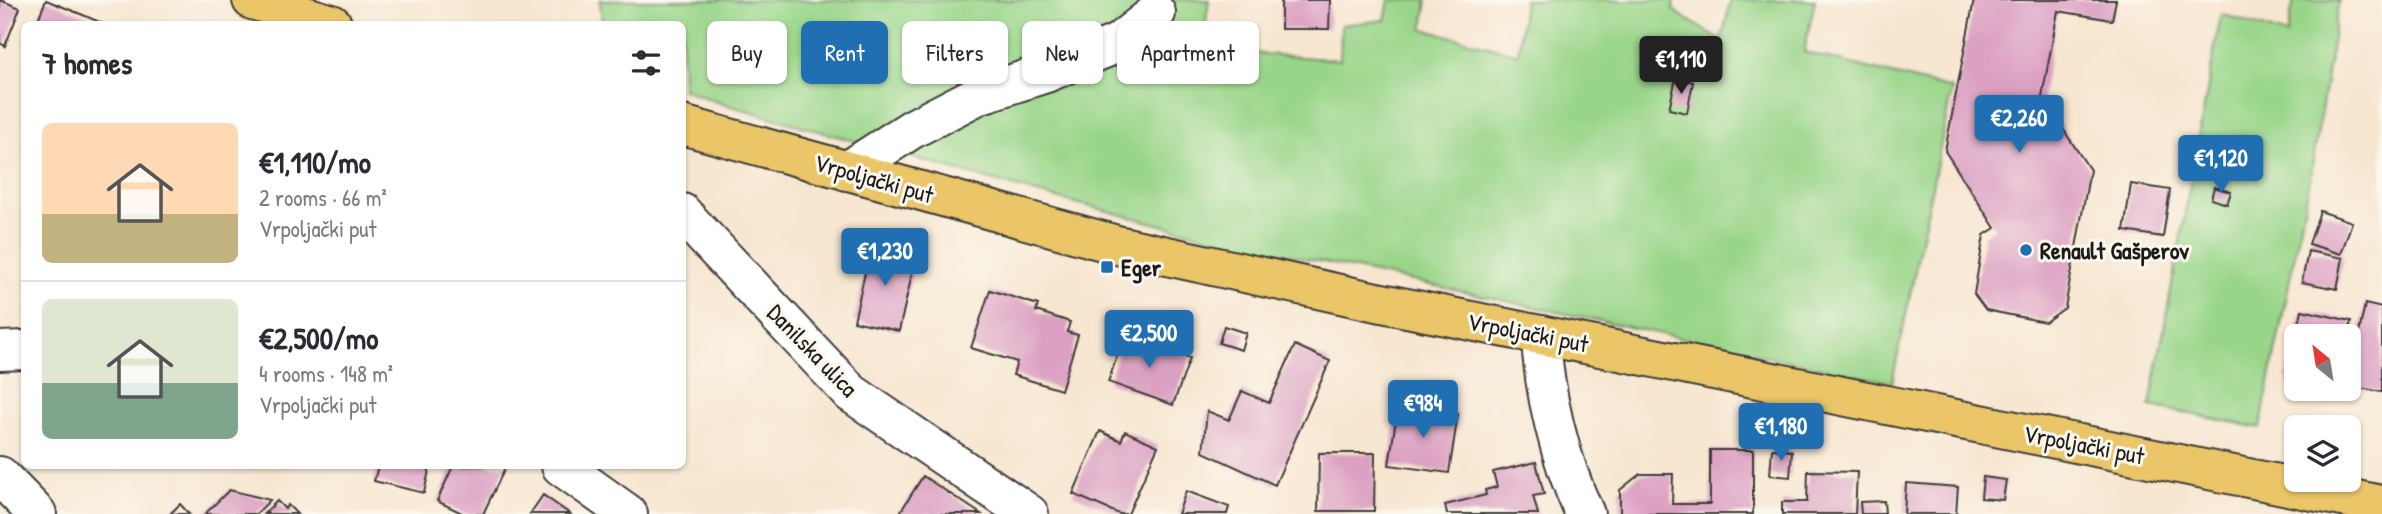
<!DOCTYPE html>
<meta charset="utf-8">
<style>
body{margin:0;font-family:"Patrick Hand",sans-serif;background:#f2f2f3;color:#2b2b33;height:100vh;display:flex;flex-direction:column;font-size:26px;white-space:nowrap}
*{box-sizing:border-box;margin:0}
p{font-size:23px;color:#7c7c81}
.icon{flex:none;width:38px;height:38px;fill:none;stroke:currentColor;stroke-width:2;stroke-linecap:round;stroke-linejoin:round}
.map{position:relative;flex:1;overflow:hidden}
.details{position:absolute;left:21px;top:21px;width:665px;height:448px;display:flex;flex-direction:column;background:#fff;border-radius:10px;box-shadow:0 2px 5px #0004}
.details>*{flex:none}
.top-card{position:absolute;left:707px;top:21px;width:665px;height:63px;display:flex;gap:14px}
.needle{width:46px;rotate:330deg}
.fabs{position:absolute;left:2284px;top:324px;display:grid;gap:14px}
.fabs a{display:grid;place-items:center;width:77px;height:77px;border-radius:10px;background:#fff;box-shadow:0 2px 5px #0004;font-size:35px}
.price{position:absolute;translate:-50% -60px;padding:0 16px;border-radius:7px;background:#1f6fb2;color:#fff;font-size:23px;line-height:46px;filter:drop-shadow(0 2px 4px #0008)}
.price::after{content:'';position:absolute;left:50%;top:42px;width:21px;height:16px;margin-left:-10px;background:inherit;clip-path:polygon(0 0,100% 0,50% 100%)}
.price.on{background:#222;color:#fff}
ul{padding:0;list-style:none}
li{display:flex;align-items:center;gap:21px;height:175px;padding:0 21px}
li+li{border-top:2px solid #e1e1e2}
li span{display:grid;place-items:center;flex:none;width:196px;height:140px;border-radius:10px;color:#555}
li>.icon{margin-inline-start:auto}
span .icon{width:84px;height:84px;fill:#fffc;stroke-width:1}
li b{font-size:30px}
h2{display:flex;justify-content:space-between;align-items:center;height:84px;padding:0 21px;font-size:30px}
.tag{padding:0 24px;border-radius:10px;background:#fff;box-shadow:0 2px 5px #0004;font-size:24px;line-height:63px}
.tag.on{background:#1f6fb2;color:#fff}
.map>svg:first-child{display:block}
</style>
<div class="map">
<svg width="2382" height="514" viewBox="0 0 2382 514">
<rect width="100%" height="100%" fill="#fbf7ec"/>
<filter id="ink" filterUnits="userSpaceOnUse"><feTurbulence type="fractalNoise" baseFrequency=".0143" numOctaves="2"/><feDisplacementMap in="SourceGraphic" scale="14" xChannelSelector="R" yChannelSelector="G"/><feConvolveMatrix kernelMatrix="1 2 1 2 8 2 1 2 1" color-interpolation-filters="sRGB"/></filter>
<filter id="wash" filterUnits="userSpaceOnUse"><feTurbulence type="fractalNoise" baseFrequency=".00686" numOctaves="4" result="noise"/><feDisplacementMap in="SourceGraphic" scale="28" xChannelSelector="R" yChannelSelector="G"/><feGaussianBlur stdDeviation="1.57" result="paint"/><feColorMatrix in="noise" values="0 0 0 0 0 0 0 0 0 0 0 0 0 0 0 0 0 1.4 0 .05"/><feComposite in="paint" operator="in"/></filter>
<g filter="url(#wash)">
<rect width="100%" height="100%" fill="#f7e6d0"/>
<path fill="#99d589" stroke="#5a7852" stroke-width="2" d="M600 0H1209L1202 49 1340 60 1341 25 1385 20 1389 0H1427L1423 29 1518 54 1524 0H1675L1673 10 1721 41 1731 0H1815L1804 52 1952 89 1892 383 1224 241 1037 193 717 102 683 89 682 24H602Z
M2294 0H2339L2311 174 2260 428 2150 406 2221 14 2287 35Z"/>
<g id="blocks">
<path fill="#dca0c2" d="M0 0 20 8 5 46 0 43Z
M46 0 83 15 104 24H36Z
M1281 0H1330L1329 29H1281Z
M1974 0H2116L2112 20 2058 11 2042 97 2090 170 2065 308 2045 322 1986 310 1974 294 1984 235 1995 228 1945 151Z
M1676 78 1693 82 1687 113 1669 109Z
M2131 184 2170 190 2163 237 2124 231Z
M2214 187 2231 192 2227 204 2211 199Z
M2320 211 2352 222 2341 254 2309 244Z
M871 246 916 256 899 331 854 321Z
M2308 251 2343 258 2337 289 2302 282Z
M990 290 1038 305 1036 311 1070 322 1067 332 1078 335 1061 390 1013 375 1017 362 971 348Z
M2365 304 2382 308V392L2348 386Z
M2302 310 2351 321 2348 336H2296Z
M1224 326 1246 333 1241 350 1219 343Z
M1125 334 1190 358 1173 405 1108 382Z
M2295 339 2296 340V380L2286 378Z
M1295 345 1330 361 1275 485 1203 452 1207 411 1229 420 1242 391 1269 403Z
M1398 406 1458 414 1449 473 1389 465Z
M1100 431 1121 441 1125 431 1158 446 1128 514H1119L1073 494Z
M1772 449 1792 451 1790 477 1770 475Z
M1710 450H1753V514H1620V490L1640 474H1673L1672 504H1710Z
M1319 453H1375L1374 511H1318Z
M1536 462 1544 494 1533 496 1538 514H1447L1445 505 1486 495 1485 490 1497 487 1493 472Z
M378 466H430L424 493 374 481Z
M453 466H506L483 514H464L437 501Z
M1808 471 1857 472 1855 514H1782V502H1807Z
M923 476 981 514H899Z
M1983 477 2006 480 2003 500 1981 498Z
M1906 483 1958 487 1956 514H1904Z
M229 490 270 500 256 514H205Z
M1186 491 1229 507 1227 514H1178Z
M543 495 570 514H530Z
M277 501 285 509 288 505 297 514H264Z
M1884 501 1885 514H1861L1860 502Z
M180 504 189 514H170Z"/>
</g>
</g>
<g filter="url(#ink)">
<use href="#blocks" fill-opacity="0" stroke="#3d3a37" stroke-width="2"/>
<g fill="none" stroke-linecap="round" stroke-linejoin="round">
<g stroke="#3d3a37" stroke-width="42">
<path id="minor" d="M847 171 912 129 978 95 1046 73 1118 43 1156 13
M682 213 851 393 1029 514
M1541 335C1543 392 1561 463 1585 514
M0 351 24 350
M561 466 628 514
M0 476 37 514"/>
</g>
<g stroke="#3d3a37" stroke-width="42">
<path id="major" d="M252 0 332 24
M682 125 1117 245 1372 301 2382 505"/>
</g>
<use href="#minor" stroke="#fff" stroke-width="38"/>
<use href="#major" stroke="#ebc669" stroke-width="38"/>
</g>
</g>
<g fill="#1f6fb2" stroke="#fbf7ec" stroke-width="2.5">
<circle cx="2026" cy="250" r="7"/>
<rect x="1100" y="260" width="14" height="14" rx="3.5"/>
</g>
<g text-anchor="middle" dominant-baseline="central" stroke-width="6" stroke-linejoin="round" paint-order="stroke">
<g font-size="24" fill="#1c1c1c" stroke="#fbf7ec">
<text transform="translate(874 178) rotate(16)">Vrpoljački put</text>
<text transform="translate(1528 332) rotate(11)">Vrpoljački put</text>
<text transform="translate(813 350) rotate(46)">Danilska ulica</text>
<text transform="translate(2084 444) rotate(11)">Vrpoljački put</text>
</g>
<g font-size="24" font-weight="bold" fill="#1c1c1c" stroke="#fbf7ec" text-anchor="start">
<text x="2040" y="250">Renault Gašperov</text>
<text x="1121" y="267">Eger</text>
</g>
</g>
</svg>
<div class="fabs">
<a><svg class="needle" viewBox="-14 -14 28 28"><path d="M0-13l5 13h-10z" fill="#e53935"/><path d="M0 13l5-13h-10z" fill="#7c7c81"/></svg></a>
<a><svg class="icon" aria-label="layers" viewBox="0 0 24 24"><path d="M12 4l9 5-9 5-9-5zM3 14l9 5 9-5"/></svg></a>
</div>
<b class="price on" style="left:1681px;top:96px">€1,110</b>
<b class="price" style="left:2019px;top:155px">€2,260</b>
<b class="price" style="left:2221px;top:195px">€1,120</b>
<b class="price" style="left:885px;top:288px">€1,230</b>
<b class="price" style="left:1149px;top:370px">€2,500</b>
<b class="price" style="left:1423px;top:440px">€984</b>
<b class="price" style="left:1781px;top:463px">€1,180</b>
<div class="top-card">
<a class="tag">Buy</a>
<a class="tag on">Rent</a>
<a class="tag">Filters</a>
<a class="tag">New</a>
<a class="tag">Apartment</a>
</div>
<section class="details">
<h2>7 homes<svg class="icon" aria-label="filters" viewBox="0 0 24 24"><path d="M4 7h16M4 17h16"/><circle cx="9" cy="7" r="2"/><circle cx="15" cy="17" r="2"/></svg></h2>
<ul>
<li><span style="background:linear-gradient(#ffd9b3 65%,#c2b280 0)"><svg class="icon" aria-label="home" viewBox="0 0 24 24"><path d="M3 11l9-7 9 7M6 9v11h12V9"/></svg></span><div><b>€1,110/mo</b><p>2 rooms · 66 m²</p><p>Vrpoljački put</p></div></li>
<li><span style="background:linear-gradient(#dfe7d0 60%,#7fa58c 0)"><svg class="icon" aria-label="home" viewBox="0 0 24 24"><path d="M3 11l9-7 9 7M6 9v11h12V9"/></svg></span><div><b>€2,500/mo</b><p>4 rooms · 148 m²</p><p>Vrpoljački put</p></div></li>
</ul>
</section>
</div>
